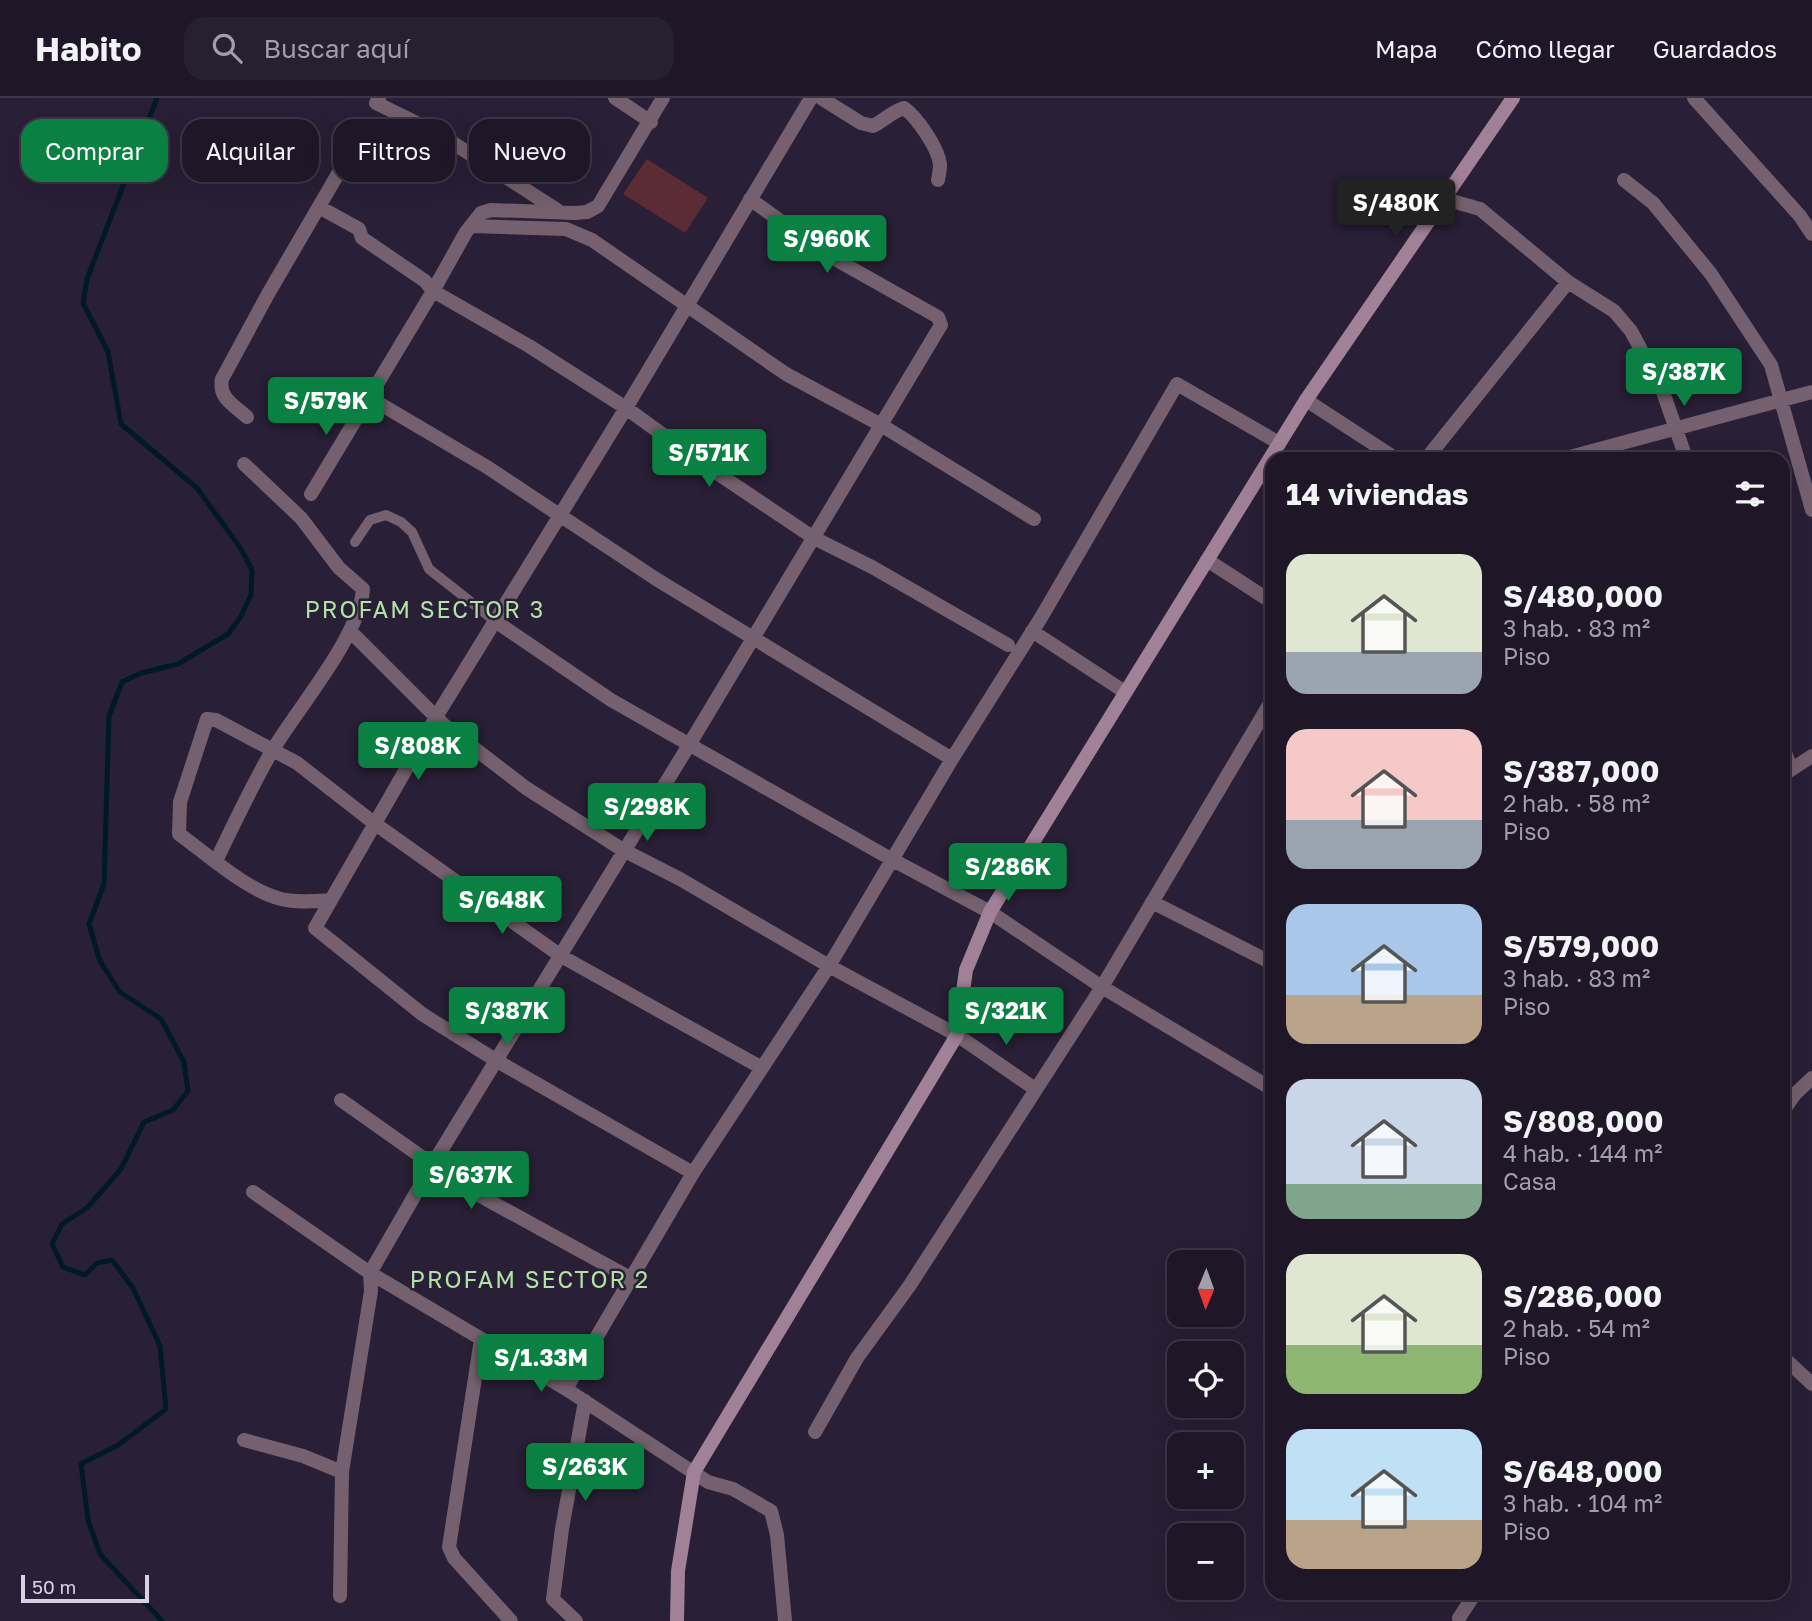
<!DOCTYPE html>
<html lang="es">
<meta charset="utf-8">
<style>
body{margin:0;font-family:"Golos Text",sans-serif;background:#272030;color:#f1f3f6;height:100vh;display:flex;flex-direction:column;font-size:26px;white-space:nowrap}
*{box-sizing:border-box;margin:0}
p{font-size:23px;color:#a19fa8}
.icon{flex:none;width:38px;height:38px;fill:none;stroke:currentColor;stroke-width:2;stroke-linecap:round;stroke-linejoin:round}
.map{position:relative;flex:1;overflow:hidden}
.sheet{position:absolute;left:1265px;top:354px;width:525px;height:1148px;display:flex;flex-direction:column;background:#1f1728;border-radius:21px;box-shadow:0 7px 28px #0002,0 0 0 2px #3c3645}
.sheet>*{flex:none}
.banner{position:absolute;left:21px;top:21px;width:665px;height:63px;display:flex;gap:14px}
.needle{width:46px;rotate:181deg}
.buttons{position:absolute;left:1167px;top:1152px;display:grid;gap:14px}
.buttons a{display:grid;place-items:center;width:77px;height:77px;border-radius:14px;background:#1f1728;box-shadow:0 7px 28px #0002,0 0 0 2px #3c3645;font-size:35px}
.scale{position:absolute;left:21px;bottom:18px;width:128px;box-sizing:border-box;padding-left:7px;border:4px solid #d7d1e0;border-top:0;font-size:19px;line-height:24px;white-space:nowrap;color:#d7d1e0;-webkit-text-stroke:5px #291f36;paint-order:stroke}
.price{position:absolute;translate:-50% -60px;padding:0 16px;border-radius:7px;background:#0b8043;color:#fff;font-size:23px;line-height:46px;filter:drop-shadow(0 2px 4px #0008)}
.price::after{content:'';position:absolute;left:50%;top:42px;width:21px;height:16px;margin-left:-10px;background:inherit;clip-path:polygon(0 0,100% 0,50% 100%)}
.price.on{background:#222;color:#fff}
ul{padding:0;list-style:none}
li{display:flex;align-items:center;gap:21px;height:175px;padding:0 21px}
li span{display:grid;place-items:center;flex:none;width:196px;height:140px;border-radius:21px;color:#555}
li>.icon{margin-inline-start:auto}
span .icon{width:84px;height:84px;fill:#fffc;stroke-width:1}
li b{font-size:30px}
h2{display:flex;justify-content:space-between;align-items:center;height:84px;padding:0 21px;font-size:30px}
.pill{padding:0 24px;border-radius:21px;background:#1f1728;box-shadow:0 7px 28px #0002,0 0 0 2px #3c3645;font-size:24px;line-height:63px}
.pill.on{background:#0b8043;color:#fff}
header{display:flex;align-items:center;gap:42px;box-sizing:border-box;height:98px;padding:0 35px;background:#1f1728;border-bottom:2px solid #3c3645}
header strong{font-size:33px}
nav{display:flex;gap:38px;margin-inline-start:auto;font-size:24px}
.search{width:490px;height:63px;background:#272030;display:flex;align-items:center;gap:18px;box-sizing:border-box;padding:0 24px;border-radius:21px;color:#a19fa8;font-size:26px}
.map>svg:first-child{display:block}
</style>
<header>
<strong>Habito</strong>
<div class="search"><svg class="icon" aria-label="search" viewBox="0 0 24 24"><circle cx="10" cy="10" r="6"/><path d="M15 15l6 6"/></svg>Buscar aquí</div>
<nav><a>Mapa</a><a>Cómo llegar</a><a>Guardados</a></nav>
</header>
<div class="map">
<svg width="1812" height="1523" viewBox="0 0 1812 1523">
<rect width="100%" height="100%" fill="#291f36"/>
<path fill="#5b2c34" d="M647 61 708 100 685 135 623 96Z"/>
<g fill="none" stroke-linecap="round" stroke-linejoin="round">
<path stroke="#001928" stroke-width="5" d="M157 0 87 181 83 205 108 254 121 326 197 390 241 451 252 472 251 497 240 520 228 536 178 566 141 575 122 584 109 618 104 786 89 826 100 863 120 894 161 921 184 964 188 993 173 1012 144 1024 121 1071 87 1110 62 1126 52 1146 63 1169 85 1177 97 1165 112 1162 133 1190 160 1248 166 1311 118 1347 81 1366 88 1422 100 1456 162 1523"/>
<path stroke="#74606e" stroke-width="10" d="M355 444 370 422 386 417 401 424 412 434 429 471 495 523"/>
<path stroke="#74606e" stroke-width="14" d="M379 0 376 5 439 36 557 112
M615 0 651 24
M821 0 861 25 873 28C885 22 891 14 904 10 917 19 938 50 940 66 940 71 939 77 938 82
M1694 0 1800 118 1812 136
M1624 82 1653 105 1711 176 1771 267 1812 412
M1445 101 1480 111 1568 184 1614 213 1631 233 1662 291 1686 360
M319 109 359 131 362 140 425 183 433 193 529 248 626 310 699 363 814 440 872 469 1008 547
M471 128 566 131 592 142 786 276 881 327 1034 421
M370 300 487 369 656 481 952 661
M1306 302 1395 360
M247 319C234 307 218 300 222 281L268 196 342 69
M1427 360 1568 184
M1566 360 1812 294
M311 396 433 193 466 134 481 115 491 112 575 115 587 114 598 108 663 0
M1207 462 1272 504
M495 523 611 602 891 761 990 814 1102 889 1272 991
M350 533 444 627 526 690 623 752 680 781 829 868 957 937 1035 991
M1032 533 1125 594
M1783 649 1791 671
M1783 677 1812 658
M216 763C234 726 251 689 272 653 297 611 360 538 363 491L339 470 301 420 244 366
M331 802C315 803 297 805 281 801 246 792 208 757 179 736L180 704 207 621 216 622 297 665 374 725 561 858 762 970
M1152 804 1272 865
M341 1002 423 1060 431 1069 486 1101 630 1180
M1783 1013 1795 996 1812 980
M693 1075 497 963 422 916 315 830 436 619 626 310 811 0
M253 1094 370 1175 566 1291 708 1384 733 1391 771 1413 777 1437 785 1523
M481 1241 449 1449 454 1460 511 1523
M1783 1259 1812 1286
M566 1291 693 1075 829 868 952 661 1042 518 1177 286 1279 345
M815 1334 857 1260 910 1187 1102 889 1272 602
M244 1342 303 1358 342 1374
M340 1498 342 1374 371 1193 370 1175 431 1069 689 647 941 227 938 219 826 156 750 101
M1459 1520 1476 1494
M576 1523 553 1501 562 1431 585 1303"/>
<path stroke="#a08197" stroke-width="14" d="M677 1523 678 1473 694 1374 957 937 966 872 990 814 1306 302 1513 0"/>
</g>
<g text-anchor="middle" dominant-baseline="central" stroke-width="5" stroke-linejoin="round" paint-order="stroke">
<g font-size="23" letter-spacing="2" fill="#b0e3a4" stroke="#291f36">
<text x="425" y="511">PROFAM SECTOR 3</text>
<text x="530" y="1181">PROFAM SECTOR 2</text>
</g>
</g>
</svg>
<div class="buttons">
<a><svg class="needle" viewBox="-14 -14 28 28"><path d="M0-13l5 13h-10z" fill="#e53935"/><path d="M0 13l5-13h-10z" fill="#a19fa8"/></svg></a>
<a><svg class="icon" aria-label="locate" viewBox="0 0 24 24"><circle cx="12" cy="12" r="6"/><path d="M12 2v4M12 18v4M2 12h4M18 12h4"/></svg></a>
<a>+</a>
<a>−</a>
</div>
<div class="scale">50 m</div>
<b class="price on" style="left:1396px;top:141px">S/480K</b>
<b class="price" style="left:827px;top:177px">S/960K</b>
<b class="price" style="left:1684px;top:310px">S/387K</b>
<b class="price" style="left:326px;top:339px">S/579K</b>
<b class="price" style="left:709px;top:391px">S/571K</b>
<b class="price" style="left:418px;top:684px">S/808K</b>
<b class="price" style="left:647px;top:745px">S/298K</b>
<b class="price" style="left:1008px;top:805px">S/286K</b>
<b class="price" style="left:502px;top:838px">S/648K</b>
<b class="price" style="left:507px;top:949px">S/387K</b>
<b class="price" style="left:1006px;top:949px">S/321K</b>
<b class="price" style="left:471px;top:1113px">S/637K</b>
<b class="price" style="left:541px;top:1296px">S/1.33M</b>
<b class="price" style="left:585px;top:1405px">S/263K</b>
<div class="banner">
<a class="pill on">Comprar</a>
<a class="pill">Alquilar</a>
<a class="pill">Filtros</a>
<a class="pill">Nuevo</a>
</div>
<section class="sheet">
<h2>14 viviendas<svg class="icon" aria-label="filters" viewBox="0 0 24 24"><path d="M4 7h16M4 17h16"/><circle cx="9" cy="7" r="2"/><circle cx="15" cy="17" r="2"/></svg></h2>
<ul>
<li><span style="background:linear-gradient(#dfe7d0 70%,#9aa5b1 0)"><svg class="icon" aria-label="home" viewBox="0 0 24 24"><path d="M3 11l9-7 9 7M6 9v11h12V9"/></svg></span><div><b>S/480,000</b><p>3 hab. · 83 m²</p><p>Piso</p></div></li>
<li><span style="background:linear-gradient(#f6c9c9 65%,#9aa5b1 0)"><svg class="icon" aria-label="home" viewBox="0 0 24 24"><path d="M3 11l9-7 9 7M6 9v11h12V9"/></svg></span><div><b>S/387,000</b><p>2 hab. · 58 m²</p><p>Piso</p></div></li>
<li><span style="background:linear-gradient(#a9c7e8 65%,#b9a48a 0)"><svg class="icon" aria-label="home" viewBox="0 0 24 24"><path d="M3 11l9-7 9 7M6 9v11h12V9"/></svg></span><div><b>S/579,000</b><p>3 hab. · 83 m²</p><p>Piso</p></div></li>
<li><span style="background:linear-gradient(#c9d6e8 75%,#7fa58c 0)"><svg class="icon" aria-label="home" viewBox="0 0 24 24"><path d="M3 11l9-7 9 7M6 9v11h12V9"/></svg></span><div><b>S/808,000</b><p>4 hab. · 144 m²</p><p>Casa</p></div></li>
<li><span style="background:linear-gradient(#dfe7d0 65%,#8fb573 0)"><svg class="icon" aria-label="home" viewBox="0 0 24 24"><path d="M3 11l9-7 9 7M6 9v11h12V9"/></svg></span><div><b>S/286,000</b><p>2 hab. · 54 m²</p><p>Piso</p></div></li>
<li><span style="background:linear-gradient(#bfe0f5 65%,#b9a48a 0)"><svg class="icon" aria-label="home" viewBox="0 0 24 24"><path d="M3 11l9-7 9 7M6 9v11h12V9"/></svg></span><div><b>S/648,000</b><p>3 hab. · 104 m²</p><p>Piso</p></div></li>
</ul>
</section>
</div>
